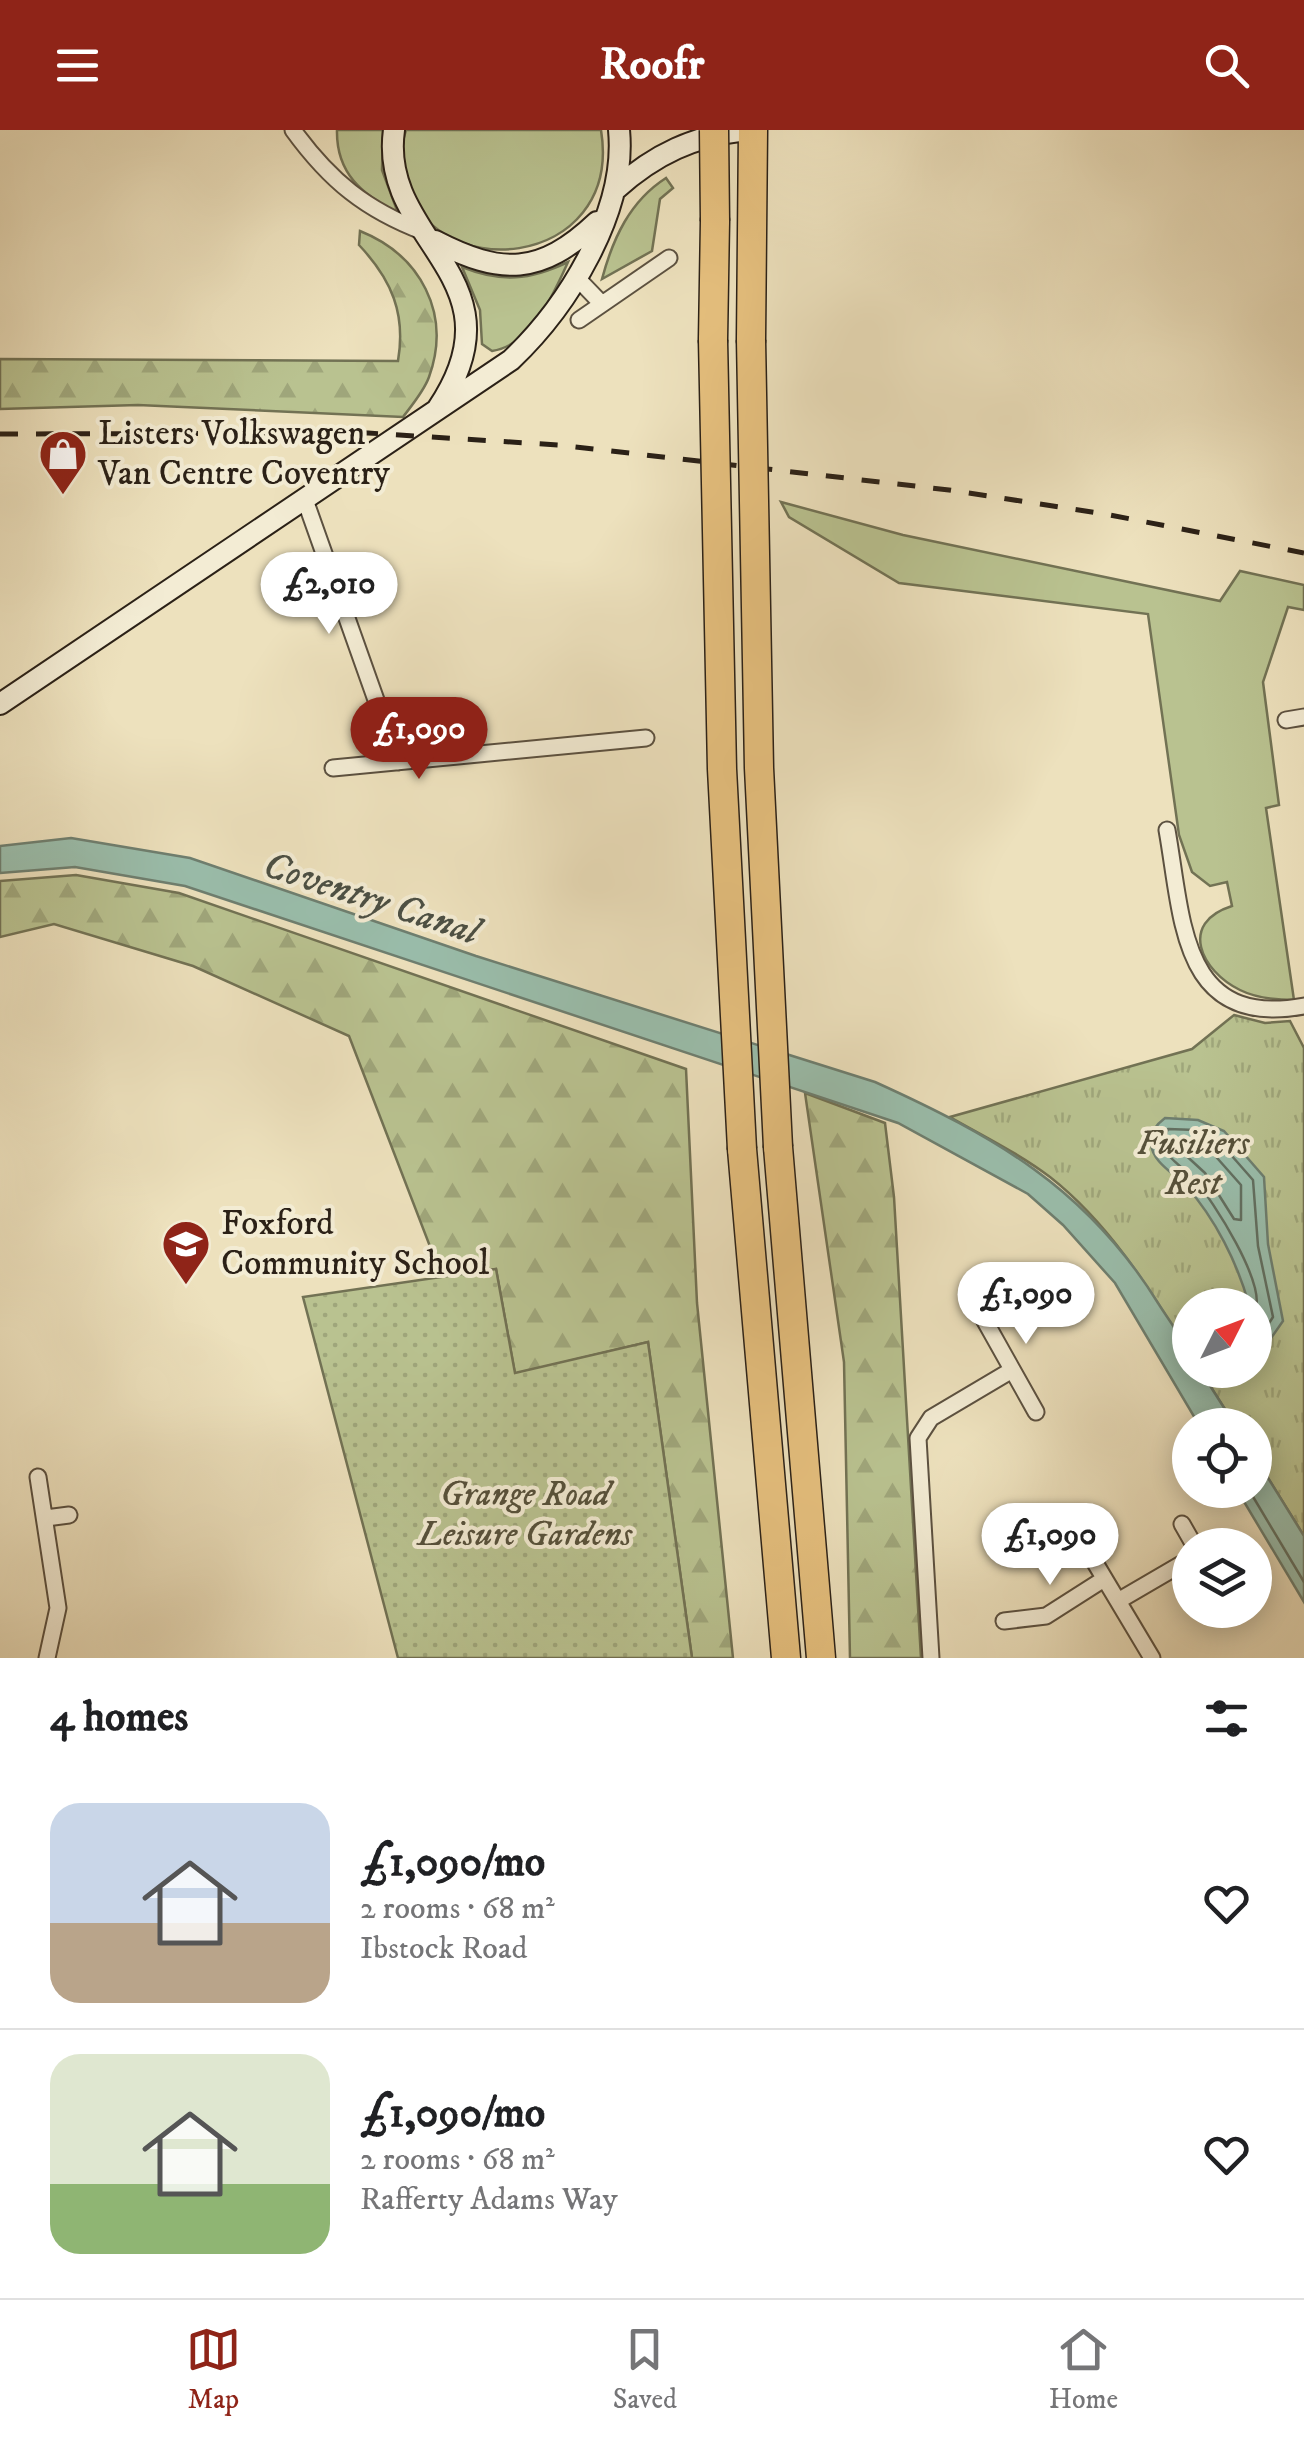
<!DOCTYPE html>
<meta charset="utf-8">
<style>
body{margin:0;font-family:"IM FELL DW Pica",serif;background:#f2f2f2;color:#202124;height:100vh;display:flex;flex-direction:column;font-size:38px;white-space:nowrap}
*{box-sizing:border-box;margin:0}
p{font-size:32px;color:#757577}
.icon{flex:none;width:55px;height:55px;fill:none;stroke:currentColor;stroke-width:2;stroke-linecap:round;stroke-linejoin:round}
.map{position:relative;height:1528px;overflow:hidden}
.panel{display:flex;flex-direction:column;background:#fff;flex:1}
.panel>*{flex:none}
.needle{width:65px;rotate:48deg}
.tools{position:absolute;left:1172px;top:1158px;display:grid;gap:20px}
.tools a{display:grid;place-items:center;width:100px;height:100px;border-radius:50%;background:#fff;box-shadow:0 5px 25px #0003;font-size:50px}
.price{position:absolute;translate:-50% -85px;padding:0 22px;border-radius:35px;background:#fff;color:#222;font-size:32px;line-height:65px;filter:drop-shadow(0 2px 5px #0008)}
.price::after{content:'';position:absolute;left:50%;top:60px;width:30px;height:22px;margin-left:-15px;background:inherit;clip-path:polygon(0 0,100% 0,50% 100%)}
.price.on{background:#8f2418;color:#fff}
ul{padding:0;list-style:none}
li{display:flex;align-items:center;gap:30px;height:250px;padding:0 50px}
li+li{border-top:2px solid #e0e0e0}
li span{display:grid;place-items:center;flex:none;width:280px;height:200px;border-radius:30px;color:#555}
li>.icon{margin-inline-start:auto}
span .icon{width:120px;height:120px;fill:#fffc;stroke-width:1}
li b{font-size:42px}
h2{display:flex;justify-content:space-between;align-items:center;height:120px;padding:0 50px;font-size:42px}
header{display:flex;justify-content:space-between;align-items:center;height:130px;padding:0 50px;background:#8f2418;color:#fff;font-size:45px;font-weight:700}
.dock{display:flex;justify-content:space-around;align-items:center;height:140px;border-top:2px solid #e0e0e0;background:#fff;font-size:28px;color:#757577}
.dock a{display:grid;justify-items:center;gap:5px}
.dock .on{color:#8f2418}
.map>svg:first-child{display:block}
</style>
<header><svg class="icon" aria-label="menu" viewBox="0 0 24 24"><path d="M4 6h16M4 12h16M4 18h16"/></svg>Roofr<svg class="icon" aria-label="search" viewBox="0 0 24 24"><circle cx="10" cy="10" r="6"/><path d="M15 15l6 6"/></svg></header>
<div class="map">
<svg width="1304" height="1528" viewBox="0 0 1304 1528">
<defs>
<pattern id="forest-firs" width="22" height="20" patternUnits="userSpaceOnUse" patternTransform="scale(2.5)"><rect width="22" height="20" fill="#b9c290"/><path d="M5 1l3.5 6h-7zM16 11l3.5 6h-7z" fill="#9fa67b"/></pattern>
<pattern id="park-tufts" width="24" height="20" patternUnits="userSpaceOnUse" patternTransform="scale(2.5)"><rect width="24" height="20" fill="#b9c290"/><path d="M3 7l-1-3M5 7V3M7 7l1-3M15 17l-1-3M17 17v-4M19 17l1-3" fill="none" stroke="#9fa67b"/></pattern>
<pattern id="garden-dots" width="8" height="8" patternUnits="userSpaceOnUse" patternTransform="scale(2.5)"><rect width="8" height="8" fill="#b9c290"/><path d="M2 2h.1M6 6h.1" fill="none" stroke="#9fa67b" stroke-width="1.8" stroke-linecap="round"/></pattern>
</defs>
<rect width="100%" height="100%" fill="#ede1bd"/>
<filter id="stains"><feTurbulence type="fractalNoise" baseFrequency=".002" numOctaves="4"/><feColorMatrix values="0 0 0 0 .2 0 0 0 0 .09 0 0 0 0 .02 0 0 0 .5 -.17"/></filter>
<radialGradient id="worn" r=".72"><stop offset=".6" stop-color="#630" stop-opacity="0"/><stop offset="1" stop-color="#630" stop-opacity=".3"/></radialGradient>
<path fill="#b9c290" stroke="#727254" stroke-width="2.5" d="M337 0H383L382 40 398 83C362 65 336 43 337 0Z
M406 0H601C624 141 425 159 405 45 403 27 400 16 406 0Z
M666 48 673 58 660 69 652 121 602 149C613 108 630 71 666 48Z
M568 132C553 165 532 215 492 221L482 214 480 180 462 137C502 153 530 150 568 132Z
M781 372 903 405 1220 471 1240 441 1304 455V480L1288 477 1263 552 1279 675 1266 678 1294 870C1275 870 1256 868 1240 860 1201 841 1178 793 1232 776L1227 752 1210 756 1192 742 1179 705 1148 484 899 453 789 387Z"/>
<path fill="url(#forest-firs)" stroke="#727254" stroke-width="2.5" d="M360 101C420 125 452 183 429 247 424 261 412 275 403 287L138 275 0 279V229L398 231C406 184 392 150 359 115Z
M76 745 179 763 686 939 697 1173 733 1528H692L648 1212 515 1244 496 1139 441 1145 349 906 193 836 54 794 0 807V751Z
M805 963 885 993 894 1067 921 1528H850L844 1232Z"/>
<path fill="url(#park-tufts)" stroke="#727254" stroke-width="2.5" d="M1234 885 1265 893 1290 891 1304 918V1406L1255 1327V1295H1235L1200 1240H1255V1175H1190V1224C1150 1160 1110 1094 1050 1047 1020 1024 983 1006 950 987L1192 919Z"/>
<path fill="url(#garden-dots)" stroke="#727254" stroke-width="2.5" d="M496 1139 515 1243 648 1212 692 1528H398L303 1167Z"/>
<path fill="#9abeac" stroke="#6e7f70" stroke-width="2.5" d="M71 708 190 728 476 826 875 952C994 1006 1087 1058 1158 1173 1171 1194 1190 1215 1190 1240H1200L1235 1295H1199L1115 1153 1063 1095 1028 1064 898 993 185 756 75 737 0 743V716Z
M1165 988 1198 990 1224 1001 1264 1047 1268 1114 1283 1191 1262 1221 1255 1175H1249C1238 1134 1215 1088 1186 1056 1174 1043 1153 1033 1151 1014 1149 1002 1157 994 1165 988Z
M1255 1327 1304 1406V1472L1237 1360H1255Z"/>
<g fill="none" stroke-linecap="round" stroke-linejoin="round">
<path stroke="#627062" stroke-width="2.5" d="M1181 1013 1210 1020 1241 1055V1090L1234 1089 1205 1043 1180 1020Z
M1255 1181C1267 1155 1213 1070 1194 1049 1183 1037 1169 1030 1161 1015L1168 999 1196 1000 1217 1009 1253 1050 1258 1116 1273 1187 1264 1201 1255 1202
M1249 1360 1304 1452"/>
<g stroke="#5c5140" stroke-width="19">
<path id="street" d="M293 0C330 51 366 80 424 102
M577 148 602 174
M579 190 669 128
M304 367 398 632
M1286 590 1304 587
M333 638 646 608
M1167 700C1183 789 1180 899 1304 876
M976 1175 1036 1282
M38 1347 58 1478 47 1528
M46 1388 69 1385
M1182 1394 1194 1415
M1079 1406 1152 1528
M1118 1471 1190 1429
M1004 1491 1046 1486 1104 1449
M931 1528 918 1308 931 1288 1012 1240"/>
</g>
<g stroke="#2b2117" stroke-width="24">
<path id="secondary" d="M394 0C378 112 526 147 438 278
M616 59C655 24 694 6 746 0
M435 111C501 145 540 146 597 92
M0 574 511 230C568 176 627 81 619 0"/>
</g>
<g stroke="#2b2117" stroke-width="31">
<path id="highway" d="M713 210 715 91
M751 210 753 0
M778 1017 821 1528
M742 1019 786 1528"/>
</g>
<use href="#street" stroke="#f3ecd4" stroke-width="15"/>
<use href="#secondary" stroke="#f3ecd4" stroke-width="20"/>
<use href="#highway" stroke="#e6c07e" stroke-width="28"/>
<path stroke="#2b2117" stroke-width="5" stroke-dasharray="18 18" stroke-linecap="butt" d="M0 304 368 303 559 315 949 360 1105 384 1304 423"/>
<g stroke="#2b2117" stroke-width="31" stroke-linecap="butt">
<path id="highway-bridge" d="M714 0 715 91
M713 210 722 639 742 1019
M751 210 759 638 778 1017"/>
</g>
<use href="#highway-bridge" stroke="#e6c07e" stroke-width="28"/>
</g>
<defs>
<g id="shop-pin" transform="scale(2.5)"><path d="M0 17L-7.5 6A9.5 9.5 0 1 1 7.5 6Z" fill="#8f2418" stroke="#f3ecd4"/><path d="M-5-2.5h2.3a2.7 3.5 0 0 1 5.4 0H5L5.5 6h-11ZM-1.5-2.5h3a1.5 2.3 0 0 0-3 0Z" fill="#fff"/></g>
<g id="school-pin" transform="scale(2.5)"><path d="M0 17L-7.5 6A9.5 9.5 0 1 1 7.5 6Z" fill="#8f2418" stroke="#f3ecd4"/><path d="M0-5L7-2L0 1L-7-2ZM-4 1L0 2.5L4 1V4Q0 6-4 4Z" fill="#fff"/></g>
</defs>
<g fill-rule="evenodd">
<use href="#shop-pin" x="63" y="324"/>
<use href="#school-pin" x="186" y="1114"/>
</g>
<g text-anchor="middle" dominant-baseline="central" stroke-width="8" stroke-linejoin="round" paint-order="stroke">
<g font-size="35" fill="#2b2117" stroke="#f3ecd4" text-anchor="start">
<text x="98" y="304">Listers Volkswagen<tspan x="98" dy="40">Van Centre Coventry</tspan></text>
<text x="221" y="1094">Foxford<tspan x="221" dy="40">Community School</tspan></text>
</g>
<g font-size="35" font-style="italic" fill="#56513b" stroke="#f3ecd4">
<text x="1193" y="1014">Fusiliers<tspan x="1193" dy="40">Rest</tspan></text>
<text x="525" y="1365">Grange Road<tspan x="525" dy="40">Leisure Gardens</tspan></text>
</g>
<g font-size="38" font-style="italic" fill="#4c5044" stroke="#f3ecd4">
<text transform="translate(371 769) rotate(18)">Coventry Canal</text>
</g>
</g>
<rect width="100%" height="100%" filter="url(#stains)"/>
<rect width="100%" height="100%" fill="url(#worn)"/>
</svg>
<div class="tools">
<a><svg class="needle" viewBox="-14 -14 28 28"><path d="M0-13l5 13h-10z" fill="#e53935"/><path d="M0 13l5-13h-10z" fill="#757577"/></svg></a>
<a><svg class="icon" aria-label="locate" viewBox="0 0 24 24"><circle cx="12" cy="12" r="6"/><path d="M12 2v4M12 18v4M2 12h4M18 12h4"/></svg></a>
<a><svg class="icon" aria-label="layers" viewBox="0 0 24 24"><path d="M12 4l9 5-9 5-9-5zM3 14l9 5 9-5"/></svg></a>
</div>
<b class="price" style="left:329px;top:507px">£2,010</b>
<b class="price on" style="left:419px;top:652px">£1,090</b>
<b class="price" style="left:1026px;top:1217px">£1,090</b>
<b class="price" style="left:1050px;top:1458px">£1,090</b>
</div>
<section class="panel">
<h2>4 homes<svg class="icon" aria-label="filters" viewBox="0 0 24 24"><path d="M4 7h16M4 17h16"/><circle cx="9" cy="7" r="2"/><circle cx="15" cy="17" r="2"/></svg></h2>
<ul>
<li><span style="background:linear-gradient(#c9d6e8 60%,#b9a48a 0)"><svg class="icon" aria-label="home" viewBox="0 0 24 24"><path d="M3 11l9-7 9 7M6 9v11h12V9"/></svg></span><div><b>£1,090/mo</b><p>2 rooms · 68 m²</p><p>Ibstock Road</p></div><svg class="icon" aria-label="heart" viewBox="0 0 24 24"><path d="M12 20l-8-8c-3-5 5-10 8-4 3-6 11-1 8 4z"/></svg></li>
<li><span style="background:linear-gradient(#dfe7d0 65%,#8fb573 0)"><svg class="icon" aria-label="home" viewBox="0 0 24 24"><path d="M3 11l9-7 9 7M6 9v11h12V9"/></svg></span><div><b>£1,090/mo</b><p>2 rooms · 68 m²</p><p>Rafferty Adams Way</p></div><svg class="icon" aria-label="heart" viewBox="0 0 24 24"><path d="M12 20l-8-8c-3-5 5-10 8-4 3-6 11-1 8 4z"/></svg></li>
</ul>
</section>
<nav class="dock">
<a class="on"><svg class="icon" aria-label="map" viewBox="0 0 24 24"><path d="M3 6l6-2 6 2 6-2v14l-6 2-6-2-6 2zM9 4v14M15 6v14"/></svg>Map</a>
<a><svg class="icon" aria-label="saved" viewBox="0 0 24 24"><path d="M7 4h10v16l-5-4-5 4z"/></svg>Saved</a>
<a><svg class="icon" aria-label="home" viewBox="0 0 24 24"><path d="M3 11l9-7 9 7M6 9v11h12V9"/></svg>Home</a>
</nav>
